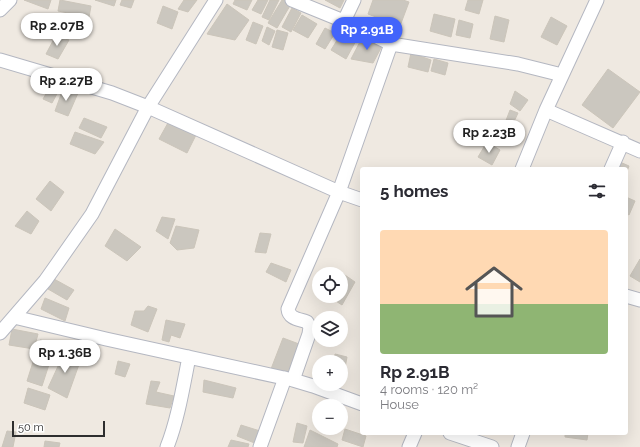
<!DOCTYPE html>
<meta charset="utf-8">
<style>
body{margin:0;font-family:Raleway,sans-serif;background:#f2f2f3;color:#2b2b33;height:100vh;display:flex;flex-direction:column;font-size:15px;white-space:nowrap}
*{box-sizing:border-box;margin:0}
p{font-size:13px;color:#7c7c81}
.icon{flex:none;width:22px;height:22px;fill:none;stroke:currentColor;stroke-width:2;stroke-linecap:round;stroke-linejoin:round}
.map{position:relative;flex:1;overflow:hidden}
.sheet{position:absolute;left:360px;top:167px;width:268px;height:268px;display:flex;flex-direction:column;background:#fff;border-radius:4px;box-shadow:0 4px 16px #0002}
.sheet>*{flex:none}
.tools{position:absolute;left:312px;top:267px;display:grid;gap:8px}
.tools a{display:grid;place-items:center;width:36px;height:36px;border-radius:50%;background:#fff;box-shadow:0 4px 16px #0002;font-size:20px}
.scale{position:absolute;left:12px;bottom:10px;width:93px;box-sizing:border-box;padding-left:4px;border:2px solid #2e2e2e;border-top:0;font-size:11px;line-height:14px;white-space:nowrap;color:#2e2e2e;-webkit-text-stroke:3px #fff;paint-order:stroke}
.price{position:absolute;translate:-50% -34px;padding:0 9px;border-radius:14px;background:#fff;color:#222;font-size:13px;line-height:26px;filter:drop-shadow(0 1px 2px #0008)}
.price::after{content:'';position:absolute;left:50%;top:24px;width:12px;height:9px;margin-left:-6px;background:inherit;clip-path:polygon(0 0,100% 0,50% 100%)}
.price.active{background:#4264fb;color:#fff}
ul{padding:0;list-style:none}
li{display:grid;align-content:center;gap:8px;height:212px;padding:0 20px}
li span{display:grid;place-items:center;height:124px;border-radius:4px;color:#555}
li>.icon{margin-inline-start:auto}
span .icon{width:72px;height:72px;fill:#fffc;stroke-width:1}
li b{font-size:17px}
h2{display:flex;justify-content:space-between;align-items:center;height:48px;padding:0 20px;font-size:17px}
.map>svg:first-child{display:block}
</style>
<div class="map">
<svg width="640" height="447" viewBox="0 0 640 447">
<rect width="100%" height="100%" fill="#efe9e1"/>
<path fill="#cbc7bf" stroke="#cbc5ba" d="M24 0H51L48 9Z
M60 0 91 6 89 17 58 11Z
M95 0H116L114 6Z
M122 0H134L131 8 120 5Z
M184 0H197L188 12 178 9Z
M235 0H252L247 10 233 4Z
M258 0H268L261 14 252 10Z
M270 0H279L269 20 262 17Z
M282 0H284L291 4 277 28 268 23Z
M325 0H344L340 8Z
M373 0H403L409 2 400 26 368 14Z
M468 0H483L479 14 465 10Z
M227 4 249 20 235 40 207 34Z
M163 6 178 12 172 29 157 23Z
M292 8 301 13 291 32 282 27Z
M434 14 455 19 451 37 430 31Z
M302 15 317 24 308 38 293 30Z
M495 16 509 20 504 42 490 39Z
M551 17 567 26 557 45 541 37Z
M459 20 473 24 470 38 456 35Z
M253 22 263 26 256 44 246 40Z
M267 27 275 31 269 45 262 41Z
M325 28 335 33 325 49 316 44Z
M344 29 358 37 346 59 331 50Z
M277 30 288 33 283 50 272 47Z
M363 36 382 46 373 63 351 59Z
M55 37 69 40 58 59 46 54Z
M411 53 431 60 428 72 408 67Z
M434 59 448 63 445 75 431 71Z
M608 69 640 92 613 128 582 105Z
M50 87 59 90 52 103 43 99Z
M63 89 78 93 68 116 55 111Z
M515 91 528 100 520 111 510 104Z
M510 110 518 113 512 126 505 123Z
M84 118 107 127 101 138 79 128Z
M169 121 196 135 187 153 159 139Z
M75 132 104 142 95 154 70 144Z
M487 142 500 150 492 165 478 157Z
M620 162 629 166 626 174V169H617Z
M50 181 64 192 51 211 36 199Z
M626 197 635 201 629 215 626 213Z
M27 211 39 221 31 234 15 226Z
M162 217 175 219 168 239 156 231Z
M176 226 199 230 194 248 177 250 170 243Z
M115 229 141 247 127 261 105 246Z
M260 233 271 234 266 253 255 252Z
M640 259V282L630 276Z
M271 263 291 270 286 282 266 272Z
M342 273 355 282 342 305 328 296H341V275Z
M54 279 74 290 67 300 48 289Z
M45 298 69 308 65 321 41 309Z
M148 306 157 309 148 332 131 325 135 311H144Z
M166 320 185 324 180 338 171 335 169 342 162 340Z
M12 329 38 334 34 349 9 345Z
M283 338 299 344 287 374 271 369Z
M40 340 56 343 42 386 27 381Z
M65 351 82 356 67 398 48 388Z
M335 354 347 357 343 379H341V362H334Z
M118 361 130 364 125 377 115 374Z
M204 380 236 388 233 398 203 392Z
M151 381 160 382 156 392 174 396 170 408 146 404Z
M28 388 50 395 45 410 24 403Z
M297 423 307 426 303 443 293 442Z
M241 425 260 431 257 444 237 436Z
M345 429 366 436 363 447 342 440Z
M310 430 338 444 337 447H304Z
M7 431 16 432 13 447H2Z
M565 433H588L587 440 565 437Z
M231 440 249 444 248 447H228Z
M45 441 60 443 59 447H44Z"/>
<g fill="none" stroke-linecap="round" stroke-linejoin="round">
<g stroke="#b4b7c1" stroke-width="15">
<path id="minor" d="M292 0 346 22 391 44 518 64 562 75
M0 10 10 0
M344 21 354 0
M0 60 112 93 148 107 339 192 362 200
M546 110 640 151
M522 169 546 110 597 0
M611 169 623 142
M626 296 640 300
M14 317 106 339 293 380 313 386 362 404
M0 333 45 281 57 264 92 214 148 107 216 0
M293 380 309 334 310 327 307 322C299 319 289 319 288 309L339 192 391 44
M450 433 492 447
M167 447C178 419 183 387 189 357
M260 447 285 378
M409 447 415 433
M518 447 523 433"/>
</g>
<use href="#minor" stroke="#fff" stroke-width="13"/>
</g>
</svg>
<div class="tools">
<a><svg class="icon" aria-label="locate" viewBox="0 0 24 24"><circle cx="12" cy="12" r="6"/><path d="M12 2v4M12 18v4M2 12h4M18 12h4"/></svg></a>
<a><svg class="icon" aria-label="layers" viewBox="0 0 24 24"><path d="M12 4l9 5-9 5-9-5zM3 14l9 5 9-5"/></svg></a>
<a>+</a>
<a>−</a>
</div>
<div class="scale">50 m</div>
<b class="price" style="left:57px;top:47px">Rp 2.07B</b>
<b class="price active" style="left:367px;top:51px">Rp 2.91B</b>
<b class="price" style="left:66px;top:102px">Rp 2.27B</b>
<b class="price" style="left:489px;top:154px">Rp 2.23B</b>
<b class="price" style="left:65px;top:374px">Rp 1.36B</b>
<section class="sheet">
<h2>5 homes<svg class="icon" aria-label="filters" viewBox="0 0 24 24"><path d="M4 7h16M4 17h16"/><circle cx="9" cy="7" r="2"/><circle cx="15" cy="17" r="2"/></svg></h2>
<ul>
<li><span style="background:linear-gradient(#ffd9b3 60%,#8fb573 0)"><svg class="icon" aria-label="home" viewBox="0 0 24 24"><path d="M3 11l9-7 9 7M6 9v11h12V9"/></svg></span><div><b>Rp 2.91B</b><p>4 rooms · 120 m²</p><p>House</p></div></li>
</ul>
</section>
</div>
